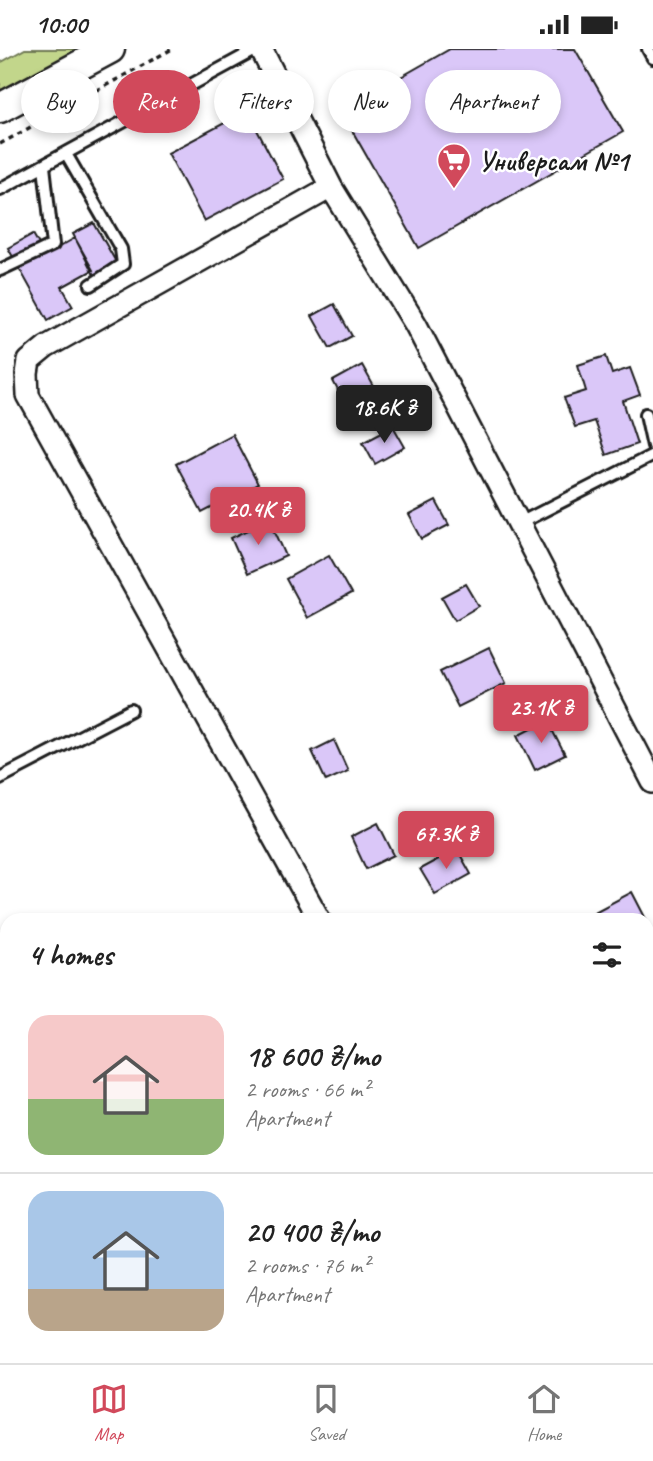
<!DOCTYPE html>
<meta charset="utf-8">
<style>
body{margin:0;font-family:Caveat,sans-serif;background:#f6f6f6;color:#222;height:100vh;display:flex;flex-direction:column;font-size:26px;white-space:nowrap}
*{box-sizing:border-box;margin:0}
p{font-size:23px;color:#767676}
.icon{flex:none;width:38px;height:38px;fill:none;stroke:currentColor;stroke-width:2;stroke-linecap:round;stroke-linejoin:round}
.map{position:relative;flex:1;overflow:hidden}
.drawer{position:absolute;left:0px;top:864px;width:654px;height:450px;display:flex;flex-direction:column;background:#fff;border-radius:21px 21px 0 0;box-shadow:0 4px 10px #0003}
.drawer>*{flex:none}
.hud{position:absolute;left:21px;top:21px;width:612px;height:63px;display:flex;gap:14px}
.price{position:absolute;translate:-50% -60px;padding:0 16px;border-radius:7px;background:#d1495b;color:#fff;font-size:23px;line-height:46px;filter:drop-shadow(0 2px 4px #0008)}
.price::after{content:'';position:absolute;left:50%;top:42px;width:21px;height:16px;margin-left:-10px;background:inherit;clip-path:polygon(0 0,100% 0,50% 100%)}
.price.active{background:#222;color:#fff}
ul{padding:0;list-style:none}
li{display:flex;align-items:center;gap:21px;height:175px;padding:0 28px}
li+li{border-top:2px solid #e0e0e0}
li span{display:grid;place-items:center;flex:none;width:196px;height:140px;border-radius:21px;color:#555}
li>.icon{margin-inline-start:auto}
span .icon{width:84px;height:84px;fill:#fffc;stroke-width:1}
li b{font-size:30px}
h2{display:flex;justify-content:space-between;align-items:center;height:84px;padding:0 28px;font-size:30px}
.tag{padding:0 24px;border-radius:32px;background:#fff;box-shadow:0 4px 10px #0003;font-size:24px;line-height:63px}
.tag.active{background:#d1495b;color:#fff}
.status{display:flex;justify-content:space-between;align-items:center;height:49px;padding:0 35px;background:#fff;direction:ltr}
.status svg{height:19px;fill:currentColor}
.tabs{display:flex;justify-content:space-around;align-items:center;height:98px;border-top:2px solid #e0e0e0;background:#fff;font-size:19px;color:#767676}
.tabs a{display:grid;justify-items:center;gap:4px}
.tabs .active{color:#d1495b}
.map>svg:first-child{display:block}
</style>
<div class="status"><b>10:00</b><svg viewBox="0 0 49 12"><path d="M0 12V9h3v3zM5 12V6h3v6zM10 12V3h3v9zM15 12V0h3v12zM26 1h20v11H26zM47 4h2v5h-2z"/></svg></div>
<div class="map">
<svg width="653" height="1314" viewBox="0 0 653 1314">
<rect width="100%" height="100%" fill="#fff"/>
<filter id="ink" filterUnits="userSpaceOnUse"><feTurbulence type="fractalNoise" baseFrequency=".0143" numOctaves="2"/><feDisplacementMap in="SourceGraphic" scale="14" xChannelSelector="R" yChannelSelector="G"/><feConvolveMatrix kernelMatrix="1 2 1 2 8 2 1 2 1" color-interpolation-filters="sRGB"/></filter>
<g filter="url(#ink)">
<path fill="#c2d68b" stroke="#6f7954" stroke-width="2" d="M25 0H82L0 44V14Z"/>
<path fill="#dac7f8" stroke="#1c1c1c" stroke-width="2" d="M450 0H575L623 83 419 199 341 62Z
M247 62 283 130 204 172 168 104Z
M94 174 116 213 94 226 73 185Z
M33 185 45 206 75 189 93 221 62 238 73 257 48 271 8 199Z
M334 255 352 287 330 299 312 267Z
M606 307 612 325 630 319 640 346 623 352 637 395 606 406 594 372 575 378 564 349 586 342 578 316Z
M362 316 377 343 347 359 333 332Z
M393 377 405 398 375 415 363 393Z
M232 385 258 435 202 464 176 415Z
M436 452 449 476 422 490 409 466Z
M270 471 286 507 247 525 231 489Z
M329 506 351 545 307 569 286 530Z
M466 535 479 557 455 571 442 548Z
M489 599 506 634 458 658 440 623Z
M547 671 565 706 535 721 518 686Z
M334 691 348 722 326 732 312 702Z
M378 774 394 806 366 820 351 788Z
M457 800 471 825 435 845 420 820Z
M632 843 647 872H592L589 866Z
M233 1307H272L275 1314H220Z
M483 1307H509L512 1314H478L476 1311Z"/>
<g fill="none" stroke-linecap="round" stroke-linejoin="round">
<g stroke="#1c1c1c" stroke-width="16">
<path id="lane" d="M648 0 653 9
M66 105 121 200 123 215 91 236
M0 140 257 0
M0 221 53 196 44 117
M646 365 653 397
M518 475 653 406
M0 729 131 661
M167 1309 170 1314"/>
</g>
<g stroke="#1c1c1c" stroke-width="26">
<path id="street" d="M261 0 331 138 416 276 653 733
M320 872 28 346 27 325 29 312 46 298 331 138
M565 1307 568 1314"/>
</g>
<g stroke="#1c1c1c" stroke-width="33">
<path id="secondary" d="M0 59 110 0"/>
</g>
<path stroke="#1c1c1c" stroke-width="3.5" stroke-dasharray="5 5" stroke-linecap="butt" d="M0 95 172 0"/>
<use href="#lane" stroke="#fff" stroke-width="10"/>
<use href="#street" stroke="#fff" stroke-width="21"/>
<use href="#secondary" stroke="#fff" stroke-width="28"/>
</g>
</g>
<defs>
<g id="supermarket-pin" transform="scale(1.75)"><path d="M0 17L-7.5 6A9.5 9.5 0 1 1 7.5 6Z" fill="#d1495b" stroke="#fff"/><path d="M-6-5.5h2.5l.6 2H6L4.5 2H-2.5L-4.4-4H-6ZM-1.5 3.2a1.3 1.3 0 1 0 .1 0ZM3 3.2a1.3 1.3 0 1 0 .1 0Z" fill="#fff"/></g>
</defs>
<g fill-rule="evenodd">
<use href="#supermarket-pin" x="454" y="111"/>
</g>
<g text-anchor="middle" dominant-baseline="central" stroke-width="5" stroke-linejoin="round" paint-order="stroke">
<g font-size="28" font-weight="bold" fill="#1c1c1c" stroke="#fff" text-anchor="start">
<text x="478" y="111">Универсам №1</text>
</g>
</g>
</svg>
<b class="price active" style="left:384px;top:396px">18.6K ₴</b>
<b class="price" style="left:258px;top:498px">20.4K ₴</b>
<b class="price" style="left:541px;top:696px">23.1K ₴</b>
<b class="price" style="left:446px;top:822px">67.3K ₴</b>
<div class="hud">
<a class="tag">Buy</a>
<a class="tag active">Rent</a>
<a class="tag">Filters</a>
<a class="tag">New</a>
<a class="tag">Apartment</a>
</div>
<section class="drawer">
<h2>4 homes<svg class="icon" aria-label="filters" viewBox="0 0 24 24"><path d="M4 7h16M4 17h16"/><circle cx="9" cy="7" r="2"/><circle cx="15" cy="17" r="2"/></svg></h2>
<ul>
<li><span style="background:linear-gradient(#f6c9c9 60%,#8fb573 0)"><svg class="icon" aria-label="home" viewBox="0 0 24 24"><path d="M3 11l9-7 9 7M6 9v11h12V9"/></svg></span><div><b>18 600 ₴/mo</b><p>2 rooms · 66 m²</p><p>Apartment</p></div></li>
<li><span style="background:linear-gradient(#a9c7e8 70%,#b9a48a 0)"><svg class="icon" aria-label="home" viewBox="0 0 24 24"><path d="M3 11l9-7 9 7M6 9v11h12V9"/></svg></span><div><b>20 400 ₴/mo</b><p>2 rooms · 76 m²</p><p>Apartment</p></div></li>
</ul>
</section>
</div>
<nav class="tabs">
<a class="active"><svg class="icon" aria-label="map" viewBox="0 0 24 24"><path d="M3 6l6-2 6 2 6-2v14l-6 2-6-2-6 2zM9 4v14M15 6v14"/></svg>Map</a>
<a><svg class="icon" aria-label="saved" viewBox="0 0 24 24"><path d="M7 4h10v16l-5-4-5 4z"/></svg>Saved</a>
<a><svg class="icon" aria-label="home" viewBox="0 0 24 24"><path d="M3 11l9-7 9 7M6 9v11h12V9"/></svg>Home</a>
</nav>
